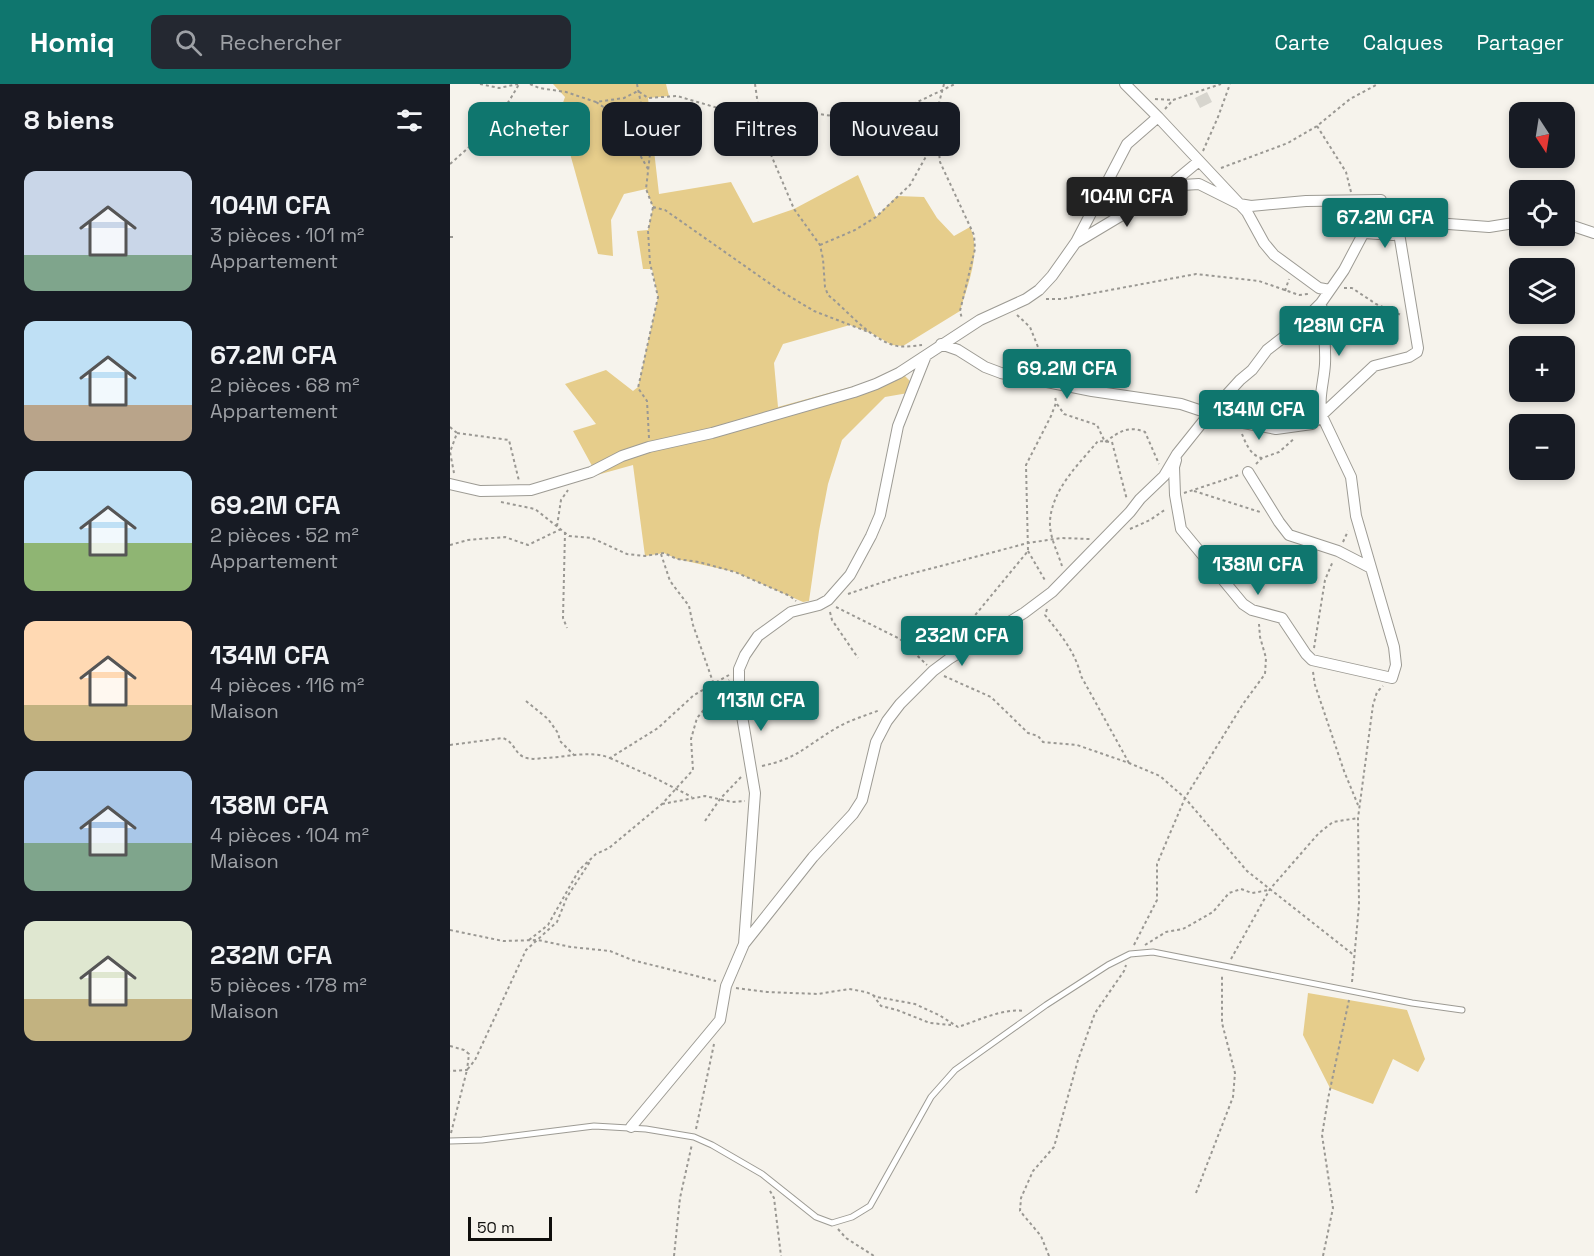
<!DOCTYPE html>
<html lang="fr">
<meta charset="utf-8">
<style>
body{margin:0;font-family:"Space Grotesk",sans-serif;background:#242831;color:#f1f3f6;height:100vh;display:flex;flex-direction:column;font-size:22px;white-space:nowrap}
*{box-sizing:border-box;margin:0}
p{font-size:20px;color:#9ea1a6}
.icon{flex:none;width:33px;height:33px;fill:none;stroke:currentColor;stroke-width:2;stroke-linecap:round;stroke-linejoin:round}
.map{position:relative;flex:1;overflow:hidden}
.sheet{display:flex;flex-direction:column;background:#171b24;width:450px}
.sheet>*{flex:none}
.guide{position:absolute;left:18px;top:18px;width:570px;height:54px;display:flex;gap:12px}
.needle{width:39px;rotate:168deg}
.fabs{position:absolute;left:1059px;top:18px;display:grid;gap:12px}
.fabs a{display:grid;place-items:center;width:66px;height:66px;border-radius:12px;background:#171b24;box-shadow:0 3px 9px #0003;font-size:30px}
.scale{position:absolute;left:18px;bottom:15px;width:84px;box-sizing:border-box;padding-left:6px;border:3px solid #0f0e0c;border-top:0;font-size:16px;line-height:21px;white-space:nowrap;color:#0f0e0c;-webkit-text-stroke:4px #f6f3ec;paint-order:stroke}
.price{position:absolute;translate:-50% -51px;padding:0 14px;border-radius:6px;background:#0f766e;color:#fff;font-size:20px;line-height:39px;filter:drop-shadow(0 2px 3px #0008)}
.price::after{content:'';position:absolute;left:50%;top:36px;width:18px;height:14px;margin-left:-9px;background:inherit;clip-path:polygon(0 0,100% 0,50% 100%)}
.price.selected{background:#222;color:#fff}
ul{padding:0;list-style:none}
li{display:flex;align-items:center;gap:18px;height:150px;padding:0 24px}
li span{display:grid;place-items:center;flex:none;width:168px;height:120px;border-radius:12px;color:#555}
li>.icon{margin-inline-start:auto}
span .icon{width:72px;height:72px;fill:#fffc;stroke-width:1}
li b{font-size:26px}
h2{display:flex;justify-content:space-between;align-items:center;height:72px;padding:0 24px;font-size:26px}
.pill{padding:0 21px;border-radius:12px;background:#171b24;box-shadow:0 3px 9px #0003;font-size:21px;line-height:54px}
.pill.selected{background:#0f766e;color:#fff}
header{display:flex;align-items:center;gap:36px;box-sizing:border-box;height:84px;padding:0 30px;background:#0f766e;color:#fff}
header strong{font-size:28px}
nav{display:flex;gap:33px;margin-inline-start:auto;font-size:21px}
.search{width:420px;height:54px;background:#242831;display:flex;align-items:center;gap:15px;box-sizing:border-box;padding:0 21px;border-radius:12px;color:#9ea1a6;font-size:22px}
main{display:flex;flex:1;min-height:0}
.map>svg:first-child{display:block}
</style>
<header>
<strong>Homiq</strong>
<div class="search"><svg class="icon" aria-label="search" viewBox="0 0 24 24"><circle cx="10" cy="10" r="6"/><path d="M15 15l6 6"/></svg>Rechercher</div>
<nav><a>Carte</a><a>Calques</a><a>Partager</a></nav>
</header>
<main>
<section class="sheet">
<h2>8 biens<svg class="icon" aria-label="filters" viewBox="0 0 24 24"><path d="M4 7h16M4 17h16"/><circle cx="9" cy="7" r="2"/><circle cx="15" cy="17" r="2"/></svg></h2>
<ul>
<li><span style="background:linear-gradient(#c9d6e8 70%,#7fa58c 0)"><svg class="icon" aria-label="home" viewBox="0 0 24 24"><path d="M3 11l9-7 9 7M6 9v11h12V9"/></svg></span><div><b>104M CFA</b><p>3 pièces · 101 m²</p><p>Appartement</p></div></li>
<li><span style="background:linear-gradient(#bfe0f5 70%,#b9a48a 0)"><svg class="icon" aria-label="home" viewBox="0 0 24 24"><path d="M3 11l9-7 9 7M6 9v11h12V9"/></svg></span><div><b>67.2M CFA</b><p>2 pièces · 68 m²</p><p>Appartement</p></div></li>
<li><span style="background:linear-gradient(#bfe0f5 60%,#8fb573 0)"><svg class="icon" aria-label="home" viewBox="0 0 24 24"><path d="M3 11l9-7 9 7M6 9v11h12V9"/></svg></span><div><b>69.2M CFA</b><p>2 pièces · 52 m²</p><p>Appartement</p></div></li>
<li><span style="background:linear-gradient(#ffd9b3 70%,#c2b280 0)"><svg class="icon" aria-label="home" viewBox="0 0 24 24"><path d="M3 11l9-7 9 7M6 9v11h12V9"/></svg></span><div><b>134M CFA</b><p>4 pièces · 116 m²</p><p>Maison</p></div></li>
<li><span style="background:linear-gradient(#a9c7e8 60%,#7fa58c 0)"><svg class="icon" aria-label="home" viewBox="0 0 24 24"><path d="M3 11l9-7 9 7M6 9v11h12V9"/></svg></span><div><b>138M CFA</b><p>4 pièces · 104 m²</p><p>Maison</p></div></li>
<li><span style="background:linear-gradient(#dfe7d0 65%,#c2b280 0)"><svg class="icon" aria-label="home" viewBox="0 0 24 24"><path d="M3 11l9-7 9 7M6 9v11h12V9"/></svg></span><div><b>232M CFA</b><p>5 pièces · 178 m²</p><p>Maison</p></div></li>
</ul>
</section>
<div class="map">
<svg width="1144" height="1172" viewBox="0 0 1144 1172">
<rect width="100%" height="100%" fill="#f6f3ec"/>
<path fill="#e6cd8b" d="M103 0H216L219 12 198 14 209 110 281 98 303 139 344 125 408 91 426 133 447 112 474 113 487 134 504 152 520 143C532 168 517 202 510 227L453 262 442 261 421 249 400 241 333 260 324 279 328 323 415 299 447 284 462 299 458 309 435 313 392 356 378 400 369 447 359 517 353 518 285 488 227 475 214 469 195 472 183 381 147 391 123 347 146 340 115 300 156 286 183 307 188 303 208 213 202 185H193L187 147 198 146 203 123 196 105 174 110 161 136 163 172 148 170 109 30 115 13Z
M858 909 957 926 975 975 968 988 943 975 923 1020 880 1004 853 951Z"/>
<path fill="#d7d5ce" d="M757 8 762 18 750 24 745 14Z"/>
<g fill="none" stroke-linecap="round" stroke-linejoin="round">
<g stroke="#9d9b94" stroke-width="7">
<path id="lane" d="M0 1057 32 1056 144 1042 196 1045 244 1053 262 1061 312 1090 366 1133 382 1139 402 1133 420 1122 481 1013 505 986 596 921 658 881 680 870 703 868 962 919 1012 926"/>
</g>
<g stroke="#9d9b94" stroke-width="12">
<path id="street" d="M708 33 797 128 814 159 824 171 869 204 880 206
M1114 139 1144 149
M914 149 943 151 949 149 957 142 985 139 1039 143 1070 138
M627 158 714 106 749 77
M491 260 508 266 535 283 551 289 642 307 731 320 782 337 826 345 862 340 924 282 959 273 967 268 968 264 949 149
M726 376 724 383 725 411 731 445 793 520 802 526 832 534 856 570 862 576 942 594 946 581 944 563 906 432 901 393 872 332C868 313 874 298 875 280 876 260 873 239 871 219
M798 388 829 438 839 451 888 467 921 484
M0 400 30 407 81 406 141 388 172 372 199 363 262 349 404 308 426 300 449 289 530 236 576 215 589 206 602 192 626 158 677 60 708 33 675 0
M294 860 363 773 403 730 412 716 426 658 437 637 450 620 483 587 499 575 574 529 602 508 680 428 690 415 714 392 727 370 759 330 790 296 802 286 817 266 848 242 871 219 894 186 931 116 856 117 801 122 789 120 749 100 732 101 714 106
M181 1043 270 936 276 902 294 860 305 709 289 614V585L295 571 308 552 341 528 369 521 378 516 400 491 421 452 430 431 448 342 475 274"/>
</g>
<path stroke="#9a9893" stroke-width="2" stroke-dasharray="3 3" stroke-linecap="butt" d="M30 0 49 4 68 0
M80 0 89 4 116 8 146 18 174 14 188 7 198 14 227 12 268 24 348 27 411 36 432 35 505 0
M187 0 194 34V47L200 70 196 105 203 123 215 126 329 206 364 227 421 249
M305 0 310 35 319 66 344 125 370 161 373 175 375 203 378 211C398 227 418 253 443 261 453 264 463 262 472 261
M494 0 489 19 487 48 490 78 524 151 525 165 510 227 512 235
M705 15 723 16 771 0
M146 18 158 26 166 46 179 62 190 71 198 85
M715 25 723 16
M867 42 896 88 901 108
M753 67 768 33 780 0
M0 80C30 54 50 35 69 0
M771 84 838 59 867 42 900 15 928 0
M0 153H5
M370 161 405 146 426 133 460 101 487 53
M894 204H902L926 220 951 231
M835 207 839 195
M596 215H612L746 190 809 197 849 211 858 210
M567 231 580 243 598 288
M607 320 614 330 647 341 655 358C669 348 678 341 695 348L709 380
M0 343 7 349 0 368 4 389
M7 349 59 356 69 397
M792 350C796 360 801 372 812 374
M199 354 197 317 188 304 208 213 200 179 198 147 203 123
M806 380 812 374 829 368 845 354
M744 407 810 428
M734 409 789 391
M51 418 85 425 119 452 142 454 177 470 195 472 214 469 227 475 249 478 285 488 340 512 346 517
M107 442 111 416 118 406
M680 445 700 436 716 425
M115 448 113 534 117 544
M893 458 898 447
M0 461 18 456 55 453 78 461 111 445
M578 467 596 498
M211 470 220 497 239 522 243 541 263 598 281 630
M612 482C608 469 599 452 600 437 602 405 629 380 648 357L662 358 677 416
M398 510 445 494 578 459 611 454 640 455
M386 523 450 555 477 581
M597 525 595 531C610 550 625 567 631 592L679 679
M380 528 382 536 408 574
M509 556 517 541 578 467 576 381 601 332 606 319 605 311
M864 564 875 496 883 477
M462 568C479 557 499 552 516 541
M863 588 865 601 894 687 908 721
M494 592 541 613 578 649 588 652 593 658 627 661 679 679 710 692 735 714 797 787 905 872
M76 617 98 635 108 649 110 657 124 671
M0 661 53 654C66 659 64 671 77 674 83 676 90 674 96 674 118 673 140 666 160 674L208 644 244 611 279 591
M160 674 203 693 242 713
M312 682C346 675 355 663 383 646 397 637 414 632 430 626
M212 720 255 712 282 718 295 717
M255 737 270 715 292 692
M0 846 53 857 88 856 121 863 160 867 182 876 266 897
M79 856 98 841 129 786 146 770 159 764 212 720 243 686 241 655 247 634 279 596
M684 861 707 816V780L735 714 793 620 815 590 816 574 810 553 809 540
M695 861 716 848 733 845 763 828 779 809 791 805 802 809 819 806
M781 875 820 805 869 749 883 738 908 734
M902 898 909 821 908 734 923 621 927 608 933 602
M286 904 317 908 368 910 399 905 416 908 427 913 465 920 489 931 508 943C527 937 553 924 574 927
M423 911 431 922 447 926 480 939 501 941
M0 962 14 966 19 970 17 986 0 987
M246 1045 264 960
M1 1049 17 986 25 976 76 866 107 838 117 813 141 776
M320 1107 324 1114 331 1172
M746 1109 783 1013 785 989 772 939V890
M388 1145 396 1154 424 1172
M224 1172 230 1114 242 1060
M599 1172 591 1152 570 1127 571 1114 583 1087 604 1063 628 976 645 929 674 887 676 881
M873 1172 883 1124 872 1051 878 1015 899 916"/>
<use href="#lane" stroke="#fff" stroke-width="5"/>
<use href="#street" stroke="#fff" stroke-width="10"/>
</g>
</svg>
<div class="fabs">
<a><svg class="needle" viewBox="-14 -14 28 28"><path d="M0-13l5 13h-10z" fill="#e53935"/><path d="M0 13l5-13h-10z" fill="#9ea1a6"/></svg></a>
<a><svg class="icon" aria-label="locate" viewBox="0 0 24 24"><circle cx="12" cy="12" r="6"/><path d="M12 2v4M12 18v4M2 12h4M18 12h4"/></svg></a>
<a><svg class="icon" aria-label="layers" viewBox="0 0 24 24"><path d="M12 4l9 5-9 5-9-5zM3 14l9 5 9-5"/></svg></a>
<a>+</a>
<a>−</a>
</div>
<div class="scale">50 m</div>
<b class="price selected" style="left:677px;top:144px">104M CFA</b>
<b class="price" style="left:935px;top:165px">67.2M CFA</b>
<b class="price" style="left:889px;top:273px">128M CFA</b>
<b class="price" style="left:617px;top:316px">69.2M CFA</b>
<b class="price" style="left:809px;top:357px">134M CFA</b>
<b class="price" style="left:808px;top:512px">138M CFA</b>
<b class="price" style="left:512px;top:583px">232M CFA</b>
<b class="price" style="left:311px;top:648px">113M CFA</b>
<div class="guide">
<a class="pill selected">Acheter</a>
<a class="pill">Louer</a>
<a class="pill">Filtres</a>
<a class="pill">Nouveau</a>
</div>
</div>
</main>
